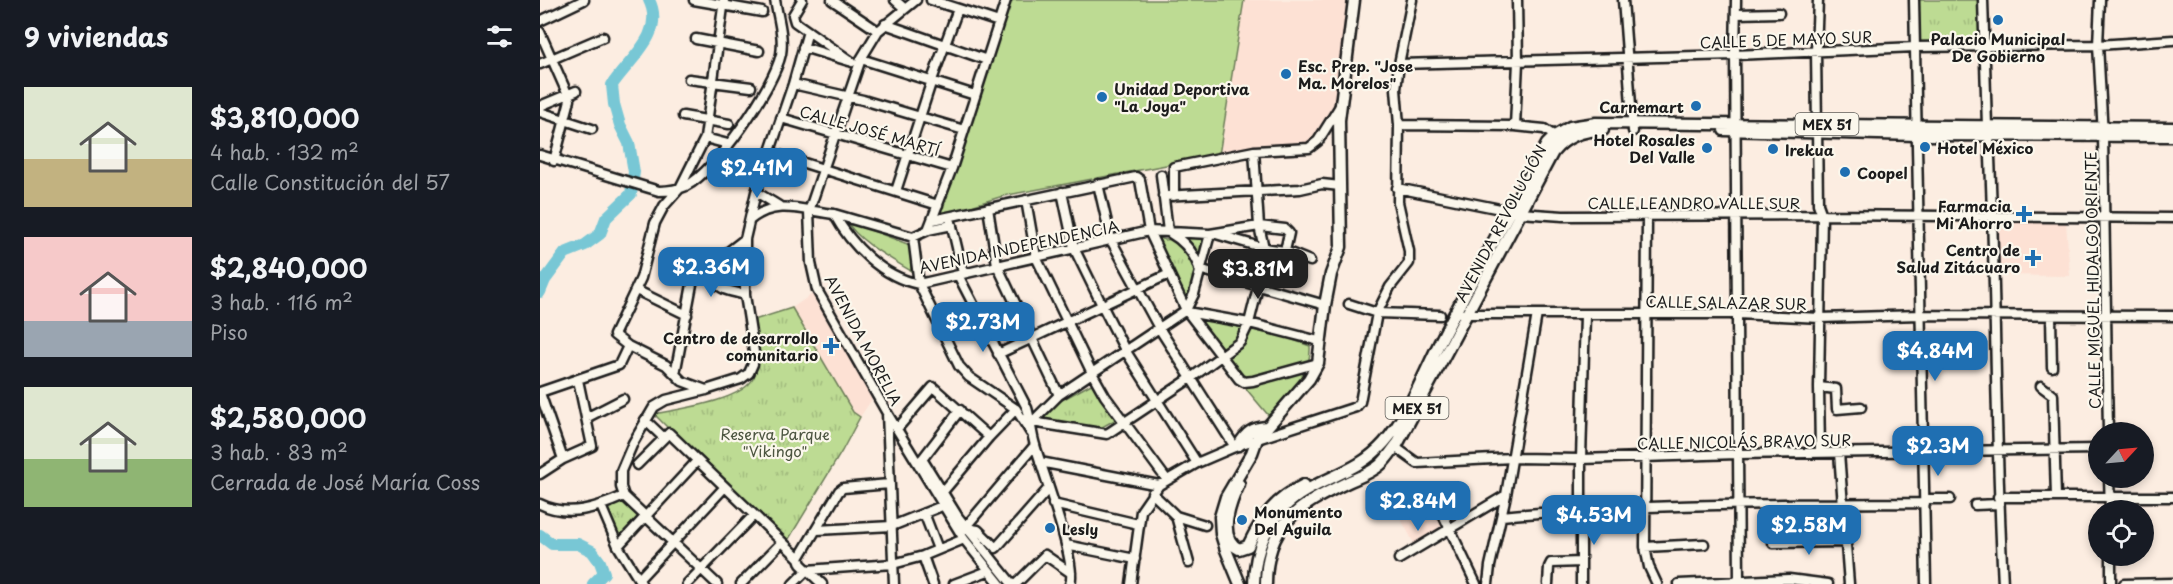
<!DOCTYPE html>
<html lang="es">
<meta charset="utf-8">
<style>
body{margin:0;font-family:"Playpen Sans",sans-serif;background:#242831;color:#f1f3f6;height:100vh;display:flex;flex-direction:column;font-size:22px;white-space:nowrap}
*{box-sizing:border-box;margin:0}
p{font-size:20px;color:#9ea1a6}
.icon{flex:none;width:33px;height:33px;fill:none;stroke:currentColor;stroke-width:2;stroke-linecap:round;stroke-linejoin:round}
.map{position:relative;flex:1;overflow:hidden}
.details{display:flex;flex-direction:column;background:#171b24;width:540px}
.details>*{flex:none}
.needle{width:39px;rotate:64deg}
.fabs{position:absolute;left:1548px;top:422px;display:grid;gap:12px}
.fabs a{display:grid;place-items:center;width:66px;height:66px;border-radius:50%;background:#171b24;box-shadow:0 3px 9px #0003;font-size:30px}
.price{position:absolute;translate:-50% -51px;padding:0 14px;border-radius:12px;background:#1f6fb2;color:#fff;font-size:20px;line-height:39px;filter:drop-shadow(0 2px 3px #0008)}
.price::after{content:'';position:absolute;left:50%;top:36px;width:18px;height:14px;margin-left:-9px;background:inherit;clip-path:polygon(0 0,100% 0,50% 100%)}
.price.active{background:#222;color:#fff}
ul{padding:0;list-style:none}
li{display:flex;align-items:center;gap:18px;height:150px;padding:0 24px}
li span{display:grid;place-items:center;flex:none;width:168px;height:120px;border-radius:0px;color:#555}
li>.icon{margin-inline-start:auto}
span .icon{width:72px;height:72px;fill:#fffc;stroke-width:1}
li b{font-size:26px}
h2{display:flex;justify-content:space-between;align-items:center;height:72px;padding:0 24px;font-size:26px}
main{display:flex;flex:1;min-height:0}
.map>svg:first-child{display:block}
</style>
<main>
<section class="details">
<h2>9 viviendas<svg class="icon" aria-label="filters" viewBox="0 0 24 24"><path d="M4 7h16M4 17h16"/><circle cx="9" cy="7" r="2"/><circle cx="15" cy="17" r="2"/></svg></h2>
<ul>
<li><span style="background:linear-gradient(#dfe7d0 60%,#c2b280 0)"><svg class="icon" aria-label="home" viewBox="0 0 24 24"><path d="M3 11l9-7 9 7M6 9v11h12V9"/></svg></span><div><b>$3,810,000</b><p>4 hab. · 132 m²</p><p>Calle Constitución del 57</p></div></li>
<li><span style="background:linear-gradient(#f6c9c9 70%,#9aa5b1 0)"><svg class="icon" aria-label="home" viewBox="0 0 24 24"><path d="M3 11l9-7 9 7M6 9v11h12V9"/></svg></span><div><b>$2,840,000</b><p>3 hab. · 116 m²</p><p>Piso</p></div></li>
<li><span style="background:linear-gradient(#dfe7d0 60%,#8fb573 0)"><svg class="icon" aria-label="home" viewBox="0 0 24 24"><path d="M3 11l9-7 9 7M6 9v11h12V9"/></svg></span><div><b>$2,580,000</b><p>3 hab. · 83 m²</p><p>Cerrada de José María Coss</p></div></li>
</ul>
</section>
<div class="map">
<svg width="1633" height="584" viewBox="0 0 1633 584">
<defs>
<pattern id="park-tufts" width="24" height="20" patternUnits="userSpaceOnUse" patternTransform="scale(1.5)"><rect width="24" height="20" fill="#bddb93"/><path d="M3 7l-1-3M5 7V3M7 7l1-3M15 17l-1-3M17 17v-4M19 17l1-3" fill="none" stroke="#a2bb7e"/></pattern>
</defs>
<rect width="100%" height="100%" fill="#fcede1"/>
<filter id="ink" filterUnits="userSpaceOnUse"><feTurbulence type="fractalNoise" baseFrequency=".0167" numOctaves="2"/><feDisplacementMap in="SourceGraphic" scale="12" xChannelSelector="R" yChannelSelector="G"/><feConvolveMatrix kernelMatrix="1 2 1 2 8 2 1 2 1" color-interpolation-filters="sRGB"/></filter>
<g filter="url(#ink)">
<path fill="#fde1d4" d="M704 0H808L795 108 779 133 769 142 679 155Z
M1455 221 1526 222 1530 276 1457 275Z
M275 292 335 395 320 417 313 412 252 308Z
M894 502 907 527 876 547 861 519Z"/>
<path fill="#bddb93" stroke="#6c7c58" stroke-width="1.5" d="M468 0H704L679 155 463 196 396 217Z
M307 221 370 245 371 271C353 260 316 240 307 221Z
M653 317 745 337 770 346C772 375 747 395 729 416L697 378Z"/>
<path fill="url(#park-tufts)" stroke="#6c7c58" stroke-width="1.5" d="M1377 0H1441L1442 43 1378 44Z
M612 235 625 240 664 235C665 247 658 257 655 268 652 282 652 294 646 307Z
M252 308 313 412 320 417 302 451 247 542 181 481 114 414C139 409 203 401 214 377 221 363 216 335 214 320Z
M555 382 580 417 557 430 495 422 522 400Z
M83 498 102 518 79 542 65 507Z"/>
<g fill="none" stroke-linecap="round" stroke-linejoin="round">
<path stroke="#78c7d5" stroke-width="12" d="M0 292 5 280 25 253 45 245 60 234 66 218 91 194 94 172 89 143 80 125 74 104 72 85C89 59 126 34 109 0
M0 535 12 544H38L52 551 60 562 64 573 53 584"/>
<g stroke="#1c1c1c" stroke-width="13">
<path id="minor" d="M154 0 222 12
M262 0 253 15 255 22 312 62
M292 0 338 31
M355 0 364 8
M376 0 338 31 321 59 269 211 271 263 277 290 347 413 424 539 460 584
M391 0 459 22
M1083 0 1093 131
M1196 0 1195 55 1199 580
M1278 0 1276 51 1278 204 1282 215 1279 387 1280 452
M1374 0 1386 584
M1443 0 1447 126 1449 134C1456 284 1455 434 1463 584
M1560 0 1558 45 1563 135 1568 432
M1197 14 1239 13
M0 21 44 0
M345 24 447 60
M0 32 30 100 14 161
M156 39 219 51
M263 47 309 61
M321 59 435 95
M0 64 63 37
M859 64 1195 55 1375 47 1558 45 1633 40
M149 79 211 87
M253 84 323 100 424 130
M0 106 36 91
M0 112 52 129
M143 116 189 124
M241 118 412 168
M859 125 975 126 1004 129 1018 138
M975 126 978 62 977 0
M165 138 188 144
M229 152 398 205
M0 155 119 191C128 191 137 190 146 186 175 172 234 87 241 54 244 36 238 18 235 0
M621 175 628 231
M558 184 571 240 619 328 695 447
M857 188 980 213 1023 216 1282 215 1633 218
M356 191 392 80 418 9
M216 192 239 206
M522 192 534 248 562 305 585 350 657 463
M623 196 760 189 782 184 800 186
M634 196V167L714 151 769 148 778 141 800 106
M486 200 496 257 552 373 565 396 627 480
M448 208 457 265 519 395
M294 214 373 237 388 230 412 225
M1107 215 1105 547 1109 567 1117 584
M210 220C236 198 264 211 294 214 311 245 342 277 379 284L609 231 670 234 719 226 745 229 749 233 745 251
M393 220 596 177 600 180 609 231 646 310 699 379 704 382 713 381 778 363
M411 222 423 273
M388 230 412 168 466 0
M630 233C644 241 654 253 659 268
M676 234 724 248 745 251 770 261
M373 237 379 284 419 366 429 377 476 409 491 433
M170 266C178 292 181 288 205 295
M659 269 785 305
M418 275 487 408C491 421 491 432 495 445 502 470 538 564 530 584
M96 290 147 315
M809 304 837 313 900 315
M647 312 709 323 779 341
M922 314H1198L1280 318 1380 315 1633 316
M1511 316 1512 367
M458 354 629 274
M135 374 153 279 205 239
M1501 386 1513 395 1516 497
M1279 387 1296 389 1297 409 1321 407
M166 390 142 381 126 365 88 346 74 335 101 278 115 223 124 206 140 188 165 138 184 0
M0 392 79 365 88 346
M0 393 23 459
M347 413 354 584
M46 418 83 399
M105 420 124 438 129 433 259 558 261 564 282 584
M492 422 567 434 651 378 700 342 709 323 718 287 724 248 719 226 714 151
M492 422 519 395 646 310 654 294 670 234
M357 429 393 387 449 437
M855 447 877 463 972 458 1041 459 1197 454 1558 449
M1299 453 1309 584
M382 459 418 517 472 584
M380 462 420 410
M500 462 619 485
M97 465 124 438
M0 474 23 459 52 446 38 380
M1569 477 1570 510
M612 493 636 516 649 563
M401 494 449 437 476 409
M1458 497H1633
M895 498 936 584
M1385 499H1410
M0 504C28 518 57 508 84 496
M513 504 598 524
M1435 505 1459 504
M61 506 78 546 101 583
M384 513 398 549
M636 516 665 525
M962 516C1102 503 1244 504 1385 503
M426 528 438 530 456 548 508 489
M277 530 352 526 402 506
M423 530 495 445
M1233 543 1305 542
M526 545 595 559
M78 546 157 461
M1105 547 1164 544
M1571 555V584
M383 556 393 584
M259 558 299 491 303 488 349 484
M859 559 966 495
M99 579 184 488
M147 584 214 515
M177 584 84 496 81 487V471L93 443 114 407 126 400 166 390 201 379 209 373 213 364 214 352 205 295V239L216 192 253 84 268 31
M201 584 242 542
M253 584 267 570 353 564 383 556 424 539
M414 584 448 571
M476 584 505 555 531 573
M591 584 601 511 619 485 657 463 699 445 816 407 820 402 837 313 850 287 869 263V251L858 202 859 125 856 89 859 64 872 0
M948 584 950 566 966 495 997 314
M1008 584 1009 567 1011 563 1041 562
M1041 584V459L1045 315
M1139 584 1249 579 1288 584
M1584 584 1633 583"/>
</g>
<g stroke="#1c1c1c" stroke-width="15">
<path id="major" d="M1184 130 1377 135 1633 136
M699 445C706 433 712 428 726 427
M699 484C691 501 676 538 699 549L708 546C722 517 735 499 764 485
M700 584 686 550 681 534 680 517 686 497 712 453 717 439 769 379 778 363 785 305 791 274 801 247 799 120 814 0
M714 584C714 549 729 515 759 495 789 475 818 472 844 443 869 415 885 370 903 336 936 272 972 208 1007 144L1016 135 1030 127 1056 123 1633 128
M726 584C726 524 758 506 808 482 819 477 831 473 840 465 848 458 852 450 858 443L1013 152C1026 136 1043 130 1063 130"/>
</g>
<use href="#minor" stroke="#fbf7ec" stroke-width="8"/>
<use href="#major" stroke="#fbf7ec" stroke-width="10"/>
</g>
</g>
<g fill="#1f6fb2" stroke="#fbf7ec" stroke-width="2">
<circle cx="1458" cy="20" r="6"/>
<circle cx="746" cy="74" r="6"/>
<circle cx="562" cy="97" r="6"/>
<circle cx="1156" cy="106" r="6"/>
<circle cx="1385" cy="147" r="6"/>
<circle cx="1167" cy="148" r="6"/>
<circle cx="1233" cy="149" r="6"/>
<circle cx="1305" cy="172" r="6"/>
<path d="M1481 205h6v6h6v6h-6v6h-6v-6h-6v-6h6z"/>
<path d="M1490 249h6v6h6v6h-6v6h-6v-6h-6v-6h6z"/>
<path d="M288 337h6v6h6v6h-6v6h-6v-6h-6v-6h6z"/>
<circle cx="702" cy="520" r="6"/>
<circle cx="510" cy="528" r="6"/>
</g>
<g text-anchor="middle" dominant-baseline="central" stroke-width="4.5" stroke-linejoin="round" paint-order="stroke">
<g fill="#fbf7ec" stroke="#5f5e5a" stroke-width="1.5">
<rect x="1255.5" y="113" width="63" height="22" rx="4.5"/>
<rect x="845.5" y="397" width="63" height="22" rx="4.5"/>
</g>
<g font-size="14" font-weight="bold" fill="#1c1c1c">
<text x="1287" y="124">MEX 51</text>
<text x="877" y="408">MEX 51</text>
</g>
<g font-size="15" font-weight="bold" fill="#1c1c1c" stroke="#fbf7ec" text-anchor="start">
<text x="1458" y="38" text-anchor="middle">Palacio Municipal<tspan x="1458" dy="17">De Gobierno</tspan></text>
<text x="758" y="65">Esc. Prep. "Jose<tspan x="758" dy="17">Ma. Morelos"</tspan></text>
<text x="574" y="88">Unidad Deportiva<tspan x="574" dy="17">"La Joya"</tspan></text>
<text x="1144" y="106" text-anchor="end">Carnemart</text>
<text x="1155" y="139" text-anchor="end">Hotel Rosales<tspan x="1155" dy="17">Del Valle</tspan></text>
<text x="1397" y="147">Hotel México</text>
<text x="1245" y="149">Irekua</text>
<text x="1317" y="172">Coopel</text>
<text x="1472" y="205" text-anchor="end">Farmacia<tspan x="1472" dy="17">Mi Ahorro</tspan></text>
<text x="1480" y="249" text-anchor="end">Centro de<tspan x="1480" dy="17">Salud Zitácuaro</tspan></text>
<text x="278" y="337" text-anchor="end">Centro de desarrollo<tspan x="278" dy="17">comunitario</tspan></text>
<text x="714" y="511">Monumento<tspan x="714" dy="17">Del Aguila</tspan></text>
<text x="522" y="528">Lesly</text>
</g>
<g font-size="15" fill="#1c1c1c" stroke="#fbf7ec">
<text transform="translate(1246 39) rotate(-2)">CALLE 5 DE MAYO SUR</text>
<text transform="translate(330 130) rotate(16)">CALLE JOSÉ MARTÍ</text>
<text x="1154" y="202">CALLE LEANDRO VALLE SUR</text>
<text transform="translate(960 223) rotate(-62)">AVENIDA REVOLUCIÓN</text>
<text transform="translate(479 246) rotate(-12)">AVENIDA INDEPENDENCIA</text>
<text transform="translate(1552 280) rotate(-91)">CALLE MIGUEL HIDALGO ORIENTE</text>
<text transform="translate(1186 302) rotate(1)">CALLE SALAZAR SUR</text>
<text transform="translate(324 340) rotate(62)">AVENIDA MORELIA</text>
<text transform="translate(1204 441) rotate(-1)">CALLE NICOLÁS BRAVO SUR</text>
</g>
<g font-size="15" fill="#4c5540" stroke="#fbf7ec">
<text x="235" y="433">Reserva Parque<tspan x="235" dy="17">"Vikingo"</tspan></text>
</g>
</g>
</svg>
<div class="fabs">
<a><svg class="needle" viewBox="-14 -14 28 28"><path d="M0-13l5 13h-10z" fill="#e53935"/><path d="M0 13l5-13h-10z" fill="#9ea1a6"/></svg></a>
<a><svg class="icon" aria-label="locate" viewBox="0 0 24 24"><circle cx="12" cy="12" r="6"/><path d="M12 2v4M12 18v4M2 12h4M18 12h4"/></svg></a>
</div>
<b class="price" style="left:217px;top:199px">$2.41M</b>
<b class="price" style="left:171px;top:298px">$2.36M</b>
<b class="price active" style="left:718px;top:300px">$3.81M</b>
<b class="price" style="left:443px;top:353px">$2.73M</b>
<b class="price" style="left:1395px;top:382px">$4.84M</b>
<b class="price" style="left:1398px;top:477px">$2.3M</b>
<b class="price" style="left:878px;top:532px">$2.84M</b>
<b class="price" style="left:1054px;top:546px">$4.53M</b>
<b class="price" style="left:1269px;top:556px">$2.58M</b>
</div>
</main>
